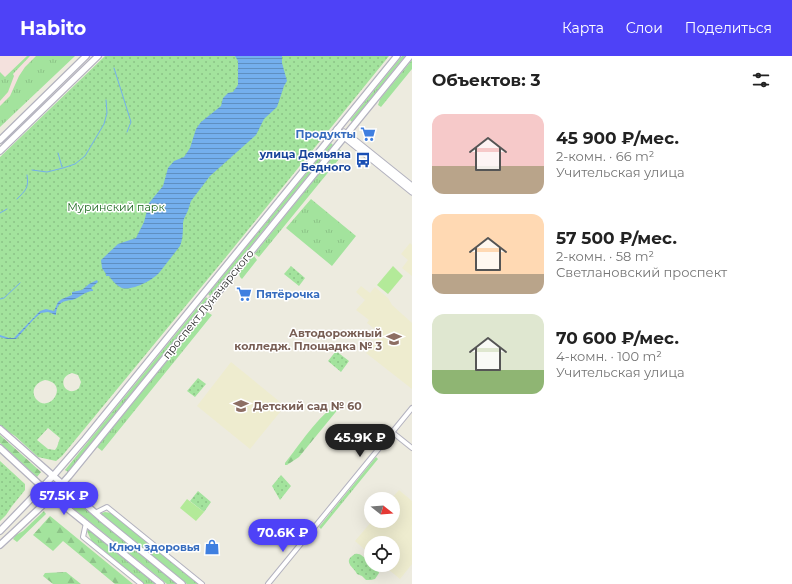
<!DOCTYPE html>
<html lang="ru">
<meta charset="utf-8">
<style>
body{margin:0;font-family:Montserrat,sans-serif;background:#f6f6f6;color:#222;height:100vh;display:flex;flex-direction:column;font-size:15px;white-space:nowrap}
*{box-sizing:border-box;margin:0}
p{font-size:13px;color:#767676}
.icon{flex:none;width:22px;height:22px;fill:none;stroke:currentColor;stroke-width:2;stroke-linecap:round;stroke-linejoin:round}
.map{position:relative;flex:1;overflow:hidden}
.side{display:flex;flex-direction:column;background:#fff;width:380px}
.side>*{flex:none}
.needle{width:26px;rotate:107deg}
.tools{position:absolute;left:364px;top:436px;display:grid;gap:8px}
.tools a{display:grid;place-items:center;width:36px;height:36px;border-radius:50%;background:#fff;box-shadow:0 4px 16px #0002;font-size:20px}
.price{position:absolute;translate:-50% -34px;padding:0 9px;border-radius:14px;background:#4e42f7;color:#fff;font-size:13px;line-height:26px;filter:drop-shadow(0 1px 2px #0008)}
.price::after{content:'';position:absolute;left:50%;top:24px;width:12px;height:9px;margin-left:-6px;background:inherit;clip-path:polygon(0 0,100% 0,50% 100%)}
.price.on{background:#222;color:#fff}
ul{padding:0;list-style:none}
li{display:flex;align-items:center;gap:12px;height:100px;padding:0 20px}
li span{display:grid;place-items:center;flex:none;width:112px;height:80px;border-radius:12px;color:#555}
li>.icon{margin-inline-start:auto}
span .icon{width:48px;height:48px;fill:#fffc;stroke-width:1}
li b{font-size:17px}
h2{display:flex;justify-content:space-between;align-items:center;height:48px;padding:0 20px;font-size:17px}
header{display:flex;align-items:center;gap:24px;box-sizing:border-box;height:56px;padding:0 20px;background:#4e42f7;color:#fff}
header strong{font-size:19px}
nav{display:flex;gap:22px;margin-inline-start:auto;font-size:14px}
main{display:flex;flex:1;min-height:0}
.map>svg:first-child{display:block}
</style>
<header>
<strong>Habito</strong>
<nav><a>Карта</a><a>Слои</a><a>Поделиться</a></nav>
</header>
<main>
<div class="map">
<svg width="412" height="528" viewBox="0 0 412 528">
<defs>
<pattern id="grass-tufts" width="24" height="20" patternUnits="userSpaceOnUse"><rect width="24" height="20" fill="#a3e39d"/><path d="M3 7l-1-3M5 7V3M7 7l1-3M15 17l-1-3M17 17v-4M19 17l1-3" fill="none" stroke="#8cc387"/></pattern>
<pattern id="forest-firs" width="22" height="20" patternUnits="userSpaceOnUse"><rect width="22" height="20" fill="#a3e39d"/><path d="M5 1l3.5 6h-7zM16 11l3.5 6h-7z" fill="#8cc387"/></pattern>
<pattern id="park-dots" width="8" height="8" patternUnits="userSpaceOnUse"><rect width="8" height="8" fill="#a3e39d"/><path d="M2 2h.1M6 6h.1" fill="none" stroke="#8cc387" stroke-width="1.8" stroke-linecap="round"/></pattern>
<pattern id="water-rules" width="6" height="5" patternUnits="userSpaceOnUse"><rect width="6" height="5" fill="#74afed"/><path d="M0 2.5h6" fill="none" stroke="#5f8fc0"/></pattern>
</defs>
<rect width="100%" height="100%" fill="#edebdf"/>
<path fill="#eeeccf" d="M410 187 412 189V220L402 212 408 204 401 198Z
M361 230 370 237 375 231 388 242 392 249 412 267V333L366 297 375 286 376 280 374 279 377 275 367 267 369 264 356 254 365 244 356 236Z
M231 306 285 350 250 393 197 350Z
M399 434 412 445V508L400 523 383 509H393V487H371V499L355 485 372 465H393V443H391Z"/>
<path fill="#f4e1dd" d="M0 0H62L0 59Z"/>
<path fill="url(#grass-tufts)" d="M27 0H30L13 18 14 20 8 36 0 45V16L5 21Z
M36 0H75L0 71V50L10 40 19 20 25 11Z
M402 0H405L352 66 350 64Z
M412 4V13L381 51 378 49 380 43Z
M331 87 333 89 210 240 208 238Z
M339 93 344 97 259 201 255 198 254 200 257 204 242 223 240 221 239 217Z
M311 143 356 180 332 210 286 172Z
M206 241 208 243 68 416 65 414Z
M207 256 212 259 102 395 97 391Z
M376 401 378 403 321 473 319 471Z
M69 440 177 528H167L64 445Z
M44 455 46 458 17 486 13 483 16 479 23 475Z
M105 456 111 457 198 528H187L102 459V457Z
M88 473 89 474 156 528H144L94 487 91 484 87 475Z"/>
<path fill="url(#forest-firs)" d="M337 349 339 352 299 401 287 409H285V407C298 391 320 357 337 349Z
M0 379 41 416 37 421 0 387Z
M50 460 133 528H115L63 485 53 495 33 479Z
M66 516 81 528H53L43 520 45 517Z"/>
<path fill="url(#park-dots)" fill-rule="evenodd" d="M105 0H389L226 201 62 400 56 405 38 401 15 380 7 375 0 369V101ZM72 317 78 319 81 326 79 332C66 343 55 322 72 317ZM45 324C70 327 50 359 36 343 30 335 36 326 45 324ZM48 372 60 382 57 391 55 394 48 393 37 384Z
M291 210 305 222 299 230 284 218Z
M336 295 349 305 341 316 328 305Z
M198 322 206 328 195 341 187 335Z
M0 405 25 428V434L12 450 6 459 0 465Z
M281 419 291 430 280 444 272 430Z
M198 435 211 446 204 456 190 445Z
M355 498C361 497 362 501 366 502 368 503 370 503 371 504V509H375L378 513 379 517 375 523 371 524H366L362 520 357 518C353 510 342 506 355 498Z"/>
<path fill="#b3ea99" d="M393 210 403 220 388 238 377 229Z
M187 443 204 456 196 465 180 452Z"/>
<path fill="url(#water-rules)" d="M235 0H282V7L287 25 284 30 277 51 264 63 256 79 210 120 191 145C190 147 190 149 189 151 188 157 184 160 183 167 183 175 183 183 180 190 173 199 166 208 159 217 153 224 129 237 120 231 116 229 112 224 109 220H106V218L102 212 101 204 118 188 136 182 144 166 149 147 163 130 168 112 174 105 184 101 190 92 196 73 201 66 221 50 223 42 228 37 233 36 238 29V5Z
M97 224 98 226 91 232 93 234V235C85 235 80 242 72 244 68 244 63 245 60 248 57 250 56 256 56 259H55L51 257 48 256 41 257 34 263 16 283H7L0 281V279L9 282H14L40 255 46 253 54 255 58 246 62 243 72 239V236L82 234 89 228Z"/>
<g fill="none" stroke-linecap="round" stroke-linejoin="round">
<path stroke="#74afed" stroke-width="1" d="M114 12 131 66 127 76
M58 97 62 111
M32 114 47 116 63 112 75 108 85 100 104 68 107 57 106 44
M17 143C26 134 29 132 27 119
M0 157 7 153
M0 243 4 242 20 227"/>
<g stroke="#b3b2bf" stroke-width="6">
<path id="minor" d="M392 376 412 392
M95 457 107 451 202 528
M86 467 83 481 141 528
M268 528 412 352"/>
</g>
<g stroke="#b3b2bf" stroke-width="7">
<path id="tertiary" d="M337 73 344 81 412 136
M344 76 356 85 412 130"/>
</g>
<g stroke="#b3b2bf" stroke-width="8">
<path id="secondary" d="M0 84 86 0
M0 95 98 0
M0 373 101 462 182 528
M0 392 52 440 161 528
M0 475 53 420 85 383 397 0
M0 489 44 448 69 420 410 0"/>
</g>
<use href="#minor" stroke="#fff" stroke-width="4"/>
<use href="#tertiary" stroke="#fff" stroke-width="5"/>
<use href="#secondary" stroke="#fff" stroke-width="5.5"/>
</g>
<defs>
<g id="supermarket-bare" transform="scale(1.2)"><path d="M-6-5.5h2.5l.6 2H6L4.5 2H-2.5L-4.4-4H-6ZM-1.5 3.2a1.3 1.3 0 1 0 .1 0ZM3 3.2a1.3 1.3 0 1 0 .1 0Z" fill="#3f7fe0" stroke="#fff" stroke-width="2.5" paint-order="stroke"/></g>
<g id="bus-bare" transform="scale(1.2)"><path d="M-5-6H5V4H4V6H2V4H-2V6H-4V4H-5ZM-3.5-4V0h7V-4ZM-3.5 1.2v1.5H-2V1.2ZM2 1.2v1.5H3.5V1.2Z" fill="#1a4fb4" stroke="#fff" stroke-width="2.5" paint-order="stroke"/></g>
<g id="university-bare" transform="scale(1.2)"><path d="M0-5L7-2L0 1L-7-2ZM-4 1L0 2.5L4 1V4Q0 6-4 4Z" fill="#8d6e63" stroke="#fff" stroke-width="2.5" paint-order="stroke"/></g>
<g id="school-bare" transform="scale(1.2)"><path d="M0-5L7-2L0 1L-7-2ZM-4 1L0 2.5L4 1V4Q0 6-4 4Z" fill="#8d6e63" stroke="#fff" stroke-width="2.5" paint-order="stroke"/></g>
<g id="shop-bare" transform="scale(1.2)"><path d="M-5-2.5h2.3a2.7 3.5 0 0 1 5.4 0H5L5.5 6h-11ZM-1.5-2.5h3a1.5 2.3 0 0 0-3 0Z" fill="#3f7fe0" stroke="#fff" stroke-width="2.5" paint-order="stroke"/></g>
</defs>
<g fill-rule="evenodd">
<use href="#supermarket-bare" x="368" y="78"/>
<use href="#bus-bare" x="363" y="104"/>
<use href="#supermarket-bare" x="244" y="238"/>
<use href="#university-bare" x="394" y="283"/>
<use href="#school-bare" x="241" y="350"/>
<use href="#shop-bare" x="212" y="491"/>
</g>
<g text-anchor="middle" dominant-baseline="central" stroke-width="3" stroke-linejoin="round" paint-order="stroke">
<g font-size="11" font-weight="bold" fill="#366cbe" stroke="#fff" text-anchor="end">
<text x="356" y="78">Продукты</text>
<text x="256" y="238" text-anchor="start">Пятёрочка</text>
<text x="200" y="491">Ключ здоровья</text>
</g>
<g font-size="11" font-weight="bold" fill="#164399" stroke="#fff" text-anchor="end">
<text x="351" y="98">улица Демьяна<tspan x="351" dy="13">Бедного</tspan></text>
</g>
<g font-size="11" fill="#1c691f" stroke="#fff">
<text x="116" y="151">Муринский парк</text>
</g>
<g font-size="11" fill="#2c2c2c" stroke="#fff">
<text transform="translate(208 248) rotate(-51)">проспект Луначарского</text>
</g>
<g font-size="11" font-weight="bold" fill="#785e54" stroke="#fff" text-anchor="end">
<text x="382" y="277">Автодорожный<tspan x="382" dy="13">колледж. Площадка № 3</tspan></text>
<text x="253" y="350" text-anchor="start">Детский сад № 60</text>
</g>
</g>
</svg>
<div class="tools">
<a><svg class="needle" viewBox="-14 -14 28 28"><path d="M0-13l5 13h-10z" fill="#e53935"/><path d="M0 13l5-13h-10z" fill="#767676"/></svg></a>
<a><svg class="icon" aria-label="locate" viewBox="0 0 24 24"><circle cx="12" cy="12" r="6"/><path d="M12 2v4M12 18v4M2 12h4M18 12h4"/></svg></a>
</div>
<b class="price on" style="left:360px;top:402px">45.9K ₽</b>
<b class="price" style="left:64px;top:460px">57.5K ₽</b>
<b class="price" style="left:283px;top:497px">70.6K ₽</b>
</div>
<section class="side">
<h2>Объектов: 3<svg class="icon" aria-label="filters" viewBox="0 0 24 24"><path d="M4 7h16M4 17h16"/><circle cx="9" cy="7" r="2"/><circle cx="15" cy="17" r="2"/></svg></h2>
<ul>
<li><span style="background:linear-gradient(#f6c9c9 65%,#b9a48a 0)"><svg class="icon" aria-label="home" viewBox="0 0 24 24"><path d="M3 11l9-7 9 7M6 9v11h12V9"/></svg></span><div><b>45 900 ₽/мес.</b><p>2-комн. · 66 m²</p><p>Учительская улица</p></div></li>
<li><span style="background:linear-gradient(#ffd9b3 75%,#b9a48a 0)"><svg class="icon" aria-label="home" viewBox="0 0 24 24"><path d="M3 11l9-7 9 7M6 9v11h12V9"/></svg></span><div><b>57 500 ₽/мес.</b><p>2-комн. · 58 m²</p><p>Светлановский проспект</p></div></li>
<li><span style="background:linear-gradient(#dfe7d0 70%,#8fb573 0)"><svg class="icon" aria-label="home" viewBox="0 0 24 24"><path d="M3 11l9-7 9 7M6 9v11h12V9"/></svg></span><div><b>70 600 ₽/мес.</b><p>4-комн. · 100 m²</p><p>Учительская улица</p></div></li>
</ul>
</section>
</main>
